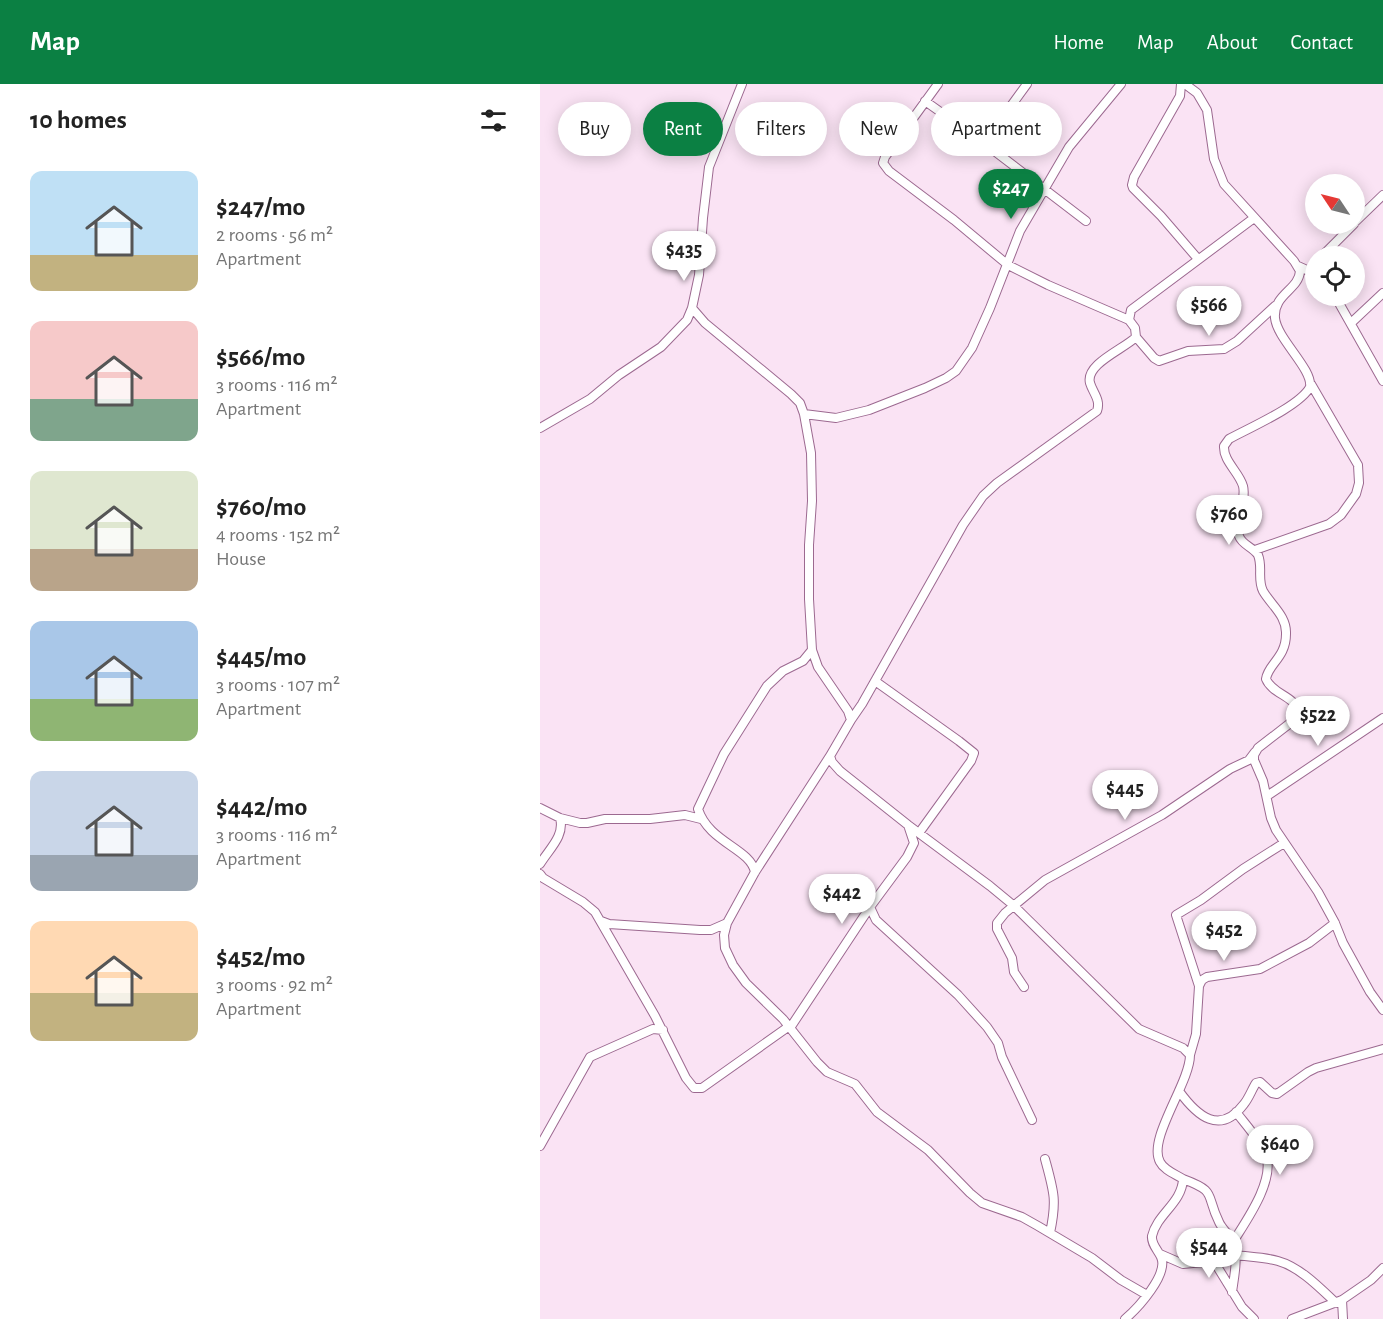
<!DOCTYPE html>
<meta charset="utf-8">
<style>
body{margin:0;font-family:"Alegreya Sans",sans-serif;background:#f2f2f2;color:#222;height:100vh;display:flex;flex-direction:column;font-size:22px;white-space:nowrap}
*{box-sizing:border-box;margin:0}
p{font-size:20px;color:#767676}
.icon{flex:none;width:33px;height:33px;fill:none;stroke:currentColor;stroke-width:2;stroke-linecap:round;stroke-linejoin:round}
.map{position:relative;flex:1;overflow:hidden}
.side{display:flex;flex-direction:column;background:#fff;width:540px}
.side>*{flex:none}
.hud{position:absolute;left:18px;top:18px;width:570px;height:54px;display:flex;gap:12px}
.needle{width:39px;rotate:305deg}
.buttons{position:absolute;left:765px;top:90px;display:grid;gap:12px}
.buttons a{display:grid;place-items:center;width:60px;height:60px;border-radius:50%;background:#fff;box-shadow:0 3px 15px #0003;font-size:30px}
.price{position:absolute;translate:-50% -51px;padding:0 14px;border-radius:21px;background:#fff;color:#222;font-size:20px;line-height:39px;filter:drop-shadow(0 2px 3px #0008)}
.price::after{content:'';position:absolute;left:50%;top:36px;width:18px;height:14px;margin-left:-9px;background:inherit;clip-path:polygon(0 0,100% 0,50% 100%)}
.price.active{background:#0b8043;color:#fff}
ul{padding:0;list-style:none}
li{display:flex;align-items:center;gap:18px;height:150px;padding:0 30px}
li span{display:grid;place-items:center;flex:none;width:168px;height:120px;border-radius:12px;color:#555}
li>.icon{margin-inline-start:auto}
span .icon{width:72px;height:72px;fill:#fffc;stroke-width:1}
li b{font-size:26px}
h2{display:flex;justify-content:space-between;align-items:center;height:72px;padding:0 30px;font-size:26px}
.chip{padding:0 21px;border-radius:27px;background:#fff;box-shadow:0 3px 15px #0003;font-size:21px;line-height:54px}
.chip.active{background:#0b8043;color:#fff}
header{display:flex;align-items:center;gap:36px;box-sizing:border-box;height:84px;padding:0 30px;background:#0b8043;color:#fff}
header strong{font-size:28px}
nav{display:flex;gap:33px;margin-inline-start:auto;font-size:21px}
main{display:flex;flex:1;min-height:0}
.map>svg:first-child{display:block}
</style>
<header>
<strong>Map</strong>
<nav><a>Home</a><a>Map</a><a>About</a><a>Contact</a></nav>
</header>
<main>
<section class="side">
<h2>10 homes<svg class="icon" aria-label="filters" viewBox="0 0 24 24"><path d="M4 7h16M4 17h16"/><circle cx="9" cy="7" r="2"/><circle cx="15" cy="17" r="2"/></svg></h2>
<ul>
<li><span style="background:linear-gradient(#bfe0f5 70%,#c2b280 0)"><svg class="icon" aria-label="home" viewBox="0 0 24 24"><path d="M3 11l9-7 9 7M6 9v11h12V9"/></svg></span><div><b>$247/mo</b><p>2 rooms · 56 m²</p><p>Apartment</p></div></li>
<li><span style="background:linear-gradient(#f6c9c9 65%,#7fa58c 0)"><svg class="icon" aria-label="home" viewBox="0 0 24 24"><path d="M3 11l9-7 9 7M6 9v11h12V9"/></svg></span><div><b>$566/mo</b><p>3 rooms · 116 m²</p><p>Apartment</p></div></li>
<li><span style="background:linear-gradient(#dfe7d0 65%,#b9a48a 0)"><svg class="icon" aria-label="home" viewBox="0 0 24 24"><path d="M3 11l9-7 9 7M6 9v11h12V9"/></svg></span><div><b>$760/mo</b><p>4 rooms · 152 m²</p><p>House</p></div></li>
<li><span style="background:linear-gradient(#a9c7e8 65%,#8fb573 0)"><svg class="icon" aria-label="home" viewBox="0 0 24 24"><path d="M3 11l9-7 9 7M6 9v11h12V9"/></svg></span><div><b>$445/mo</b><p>3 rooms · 107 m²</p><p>Apartment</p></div></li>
<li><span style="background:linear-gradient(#c9d6e8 70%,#9aa5b1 0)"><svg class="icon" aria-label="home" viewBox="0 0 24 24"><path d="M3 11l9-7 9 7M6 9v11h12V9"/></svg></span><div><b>$442/mo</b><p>3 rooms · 116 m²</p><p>Apartment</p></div></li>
<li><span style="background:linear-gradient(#ffd9b3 60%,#c2b280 0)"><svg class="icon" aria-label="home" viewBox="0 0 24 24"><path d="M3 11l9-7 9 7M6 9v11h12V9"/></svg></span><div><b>$452/mo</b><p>3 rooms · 92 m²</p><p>Apartment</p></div></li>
</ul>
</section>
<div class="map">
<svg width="843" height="1235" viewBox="0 0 843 1235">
<rect width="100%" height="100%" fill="#fae3f4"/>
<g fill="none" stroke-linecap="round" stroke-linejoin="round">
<g stroke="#9c6990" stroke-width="10">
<path id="minor" d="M398 0 345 73 343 79 349 87 414 136 468 181 508 201 589 236
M641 0 640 12 594 93 592 101 593 104 621 132 658 175
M645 0 657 9 667 26 674 75 684 100 754 177 760 187C759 206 733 210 735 234 737 255 773 285 770 303 760 322 709 344 689 355L684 362C683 377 699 388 703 402 707 418 693 436 699 452 702 461 713 463 718 471 723 483 717 495 723 507 731 521 747 532 746 550 746 574 728 580 726 595 732 610 755 612 759 628L749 640 718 664 714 671V676L723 697 731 734 736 746 778 808 795 839 803 859 830 908 843 926
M385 17 444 59 546 137
M444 59 487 0
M814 139 843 111
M782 172 814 140
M758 182 776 190
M795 212 843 297
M152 224 165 239 251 310 260 319 264 330 271 369 272 417 269 461V515L272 566 278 583 308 627 311 636 290 672 292 678 300 687 368 741 450 802 473 821 599 945 643 964 650 971C650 999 607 1055 620 1078 624 1086 635 1090 643 1095 642 1119 617 1130 612 1152 611 1160 618 1166 621 1173 629 1190 598 1224 585 1235
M811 239 843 209
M596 253 614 274 619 277 648 267 684 265 697 257 735 222
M264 330 296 334 329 326 385 304 406 294 416 287 432 264 450 224 480 147 529 63 581 0
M0 344 50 315 79 291 121 263 147 236 152 224 159 191 163 134 169 83 202 0
M715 466 789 440 801 431 816 410 819 399 818 381 771 300
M335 597 419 657 434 669 431 677 379 749
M311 636 322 620 423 441 443 412 457 399 557 327C561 316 553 309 550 299 545 280 584 265 596 253L595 244 589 236 591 226 714 134
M290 672 215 788 187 839 184 851 185 864 193 881 206 899 243 935 277 978 287 988 315 1000 337 1028 388 1066 430 1109 442 1119 482 1133 498 1142 552 1174 581 1196 607 1211
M727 712 843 634
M0 724 20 734 40 739H47L65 735H110L145 731 161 735
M0 780C9 765 25 752 20 734
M215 788C210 764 169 759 158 725L184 670 227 602 243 587 263 577 272 566
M0 790 3 794 43 818 55 828 115 932 146 994 154 1004H162L248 943
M330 823 336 836 418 911 447 943 458 959 462 973 492 1036
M61 837 69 840 160 846H171L187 839
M659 902 636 831 661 816 703 785 744 759
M484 903 474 888 472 874 457 845V839L465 829 505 796 622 731 690 685 709 676 715 668
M250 944 330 823 367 773 374 759 369 744
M650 971 656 950 659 902 662 896 667 893 720 885 769 859 795 839
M639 1007C657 1032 680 1052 704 1020 709 1014 712 1005 716 999L720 998 732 1009 737 1010 768 988 776 984 843 965
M0 1062 50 973 113 945 123 946
M505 1075C514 1108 517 1116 510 1149
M643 1095C678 1108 665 1110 679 1138 682 1145 689 1150 692 1157 699 1172 694 1193 692 1208
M693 1158C706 1137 735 1097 726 1071 720 1056 706 1041 696 1028
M620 1170 643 1180 672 1177 675 1179 702 1223 714 1235
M695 1171C710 1173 724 1173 738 1177 760 1183 780 1204 796 1219
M802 1216 803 1235
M752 1235 802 1216 831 1196 843 1184"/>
</g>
<use href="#minor" stroke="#fff" stroke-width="8"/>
</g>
</svg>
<div class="buttons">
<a><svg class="needle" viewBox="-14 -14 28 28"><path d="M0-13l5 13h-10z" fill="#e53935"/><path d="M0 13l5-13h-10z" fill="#767676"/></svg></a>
<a><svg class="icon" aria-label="locate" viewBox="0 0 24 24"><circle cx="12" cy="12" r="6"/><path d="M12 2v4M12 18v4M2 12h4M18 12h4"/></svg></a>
</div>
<b class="price active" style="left:471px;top:136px">$247</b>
<b class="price" style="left:144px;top:198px">$435</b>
<b class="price" style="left:669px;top:253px">$566</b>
<b class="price" style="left:689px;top:462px">$760</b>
<b class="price" style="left:778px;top:663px">$522</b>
<b class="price" style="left:585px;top:737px">$445</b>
<b class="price" style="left:302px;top:841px">$442</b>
<b class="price" style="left:684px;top:878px">$452</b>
<b class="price" style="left:740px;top:1092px">$640</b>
<b class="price" style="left:669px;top:1195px">$544</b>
<div class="hud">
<a class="chip">Buy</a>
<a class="chip active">Rent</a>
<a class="chip">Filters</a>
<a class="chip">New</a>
<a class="chip">Apartment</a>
</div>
</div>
</main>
